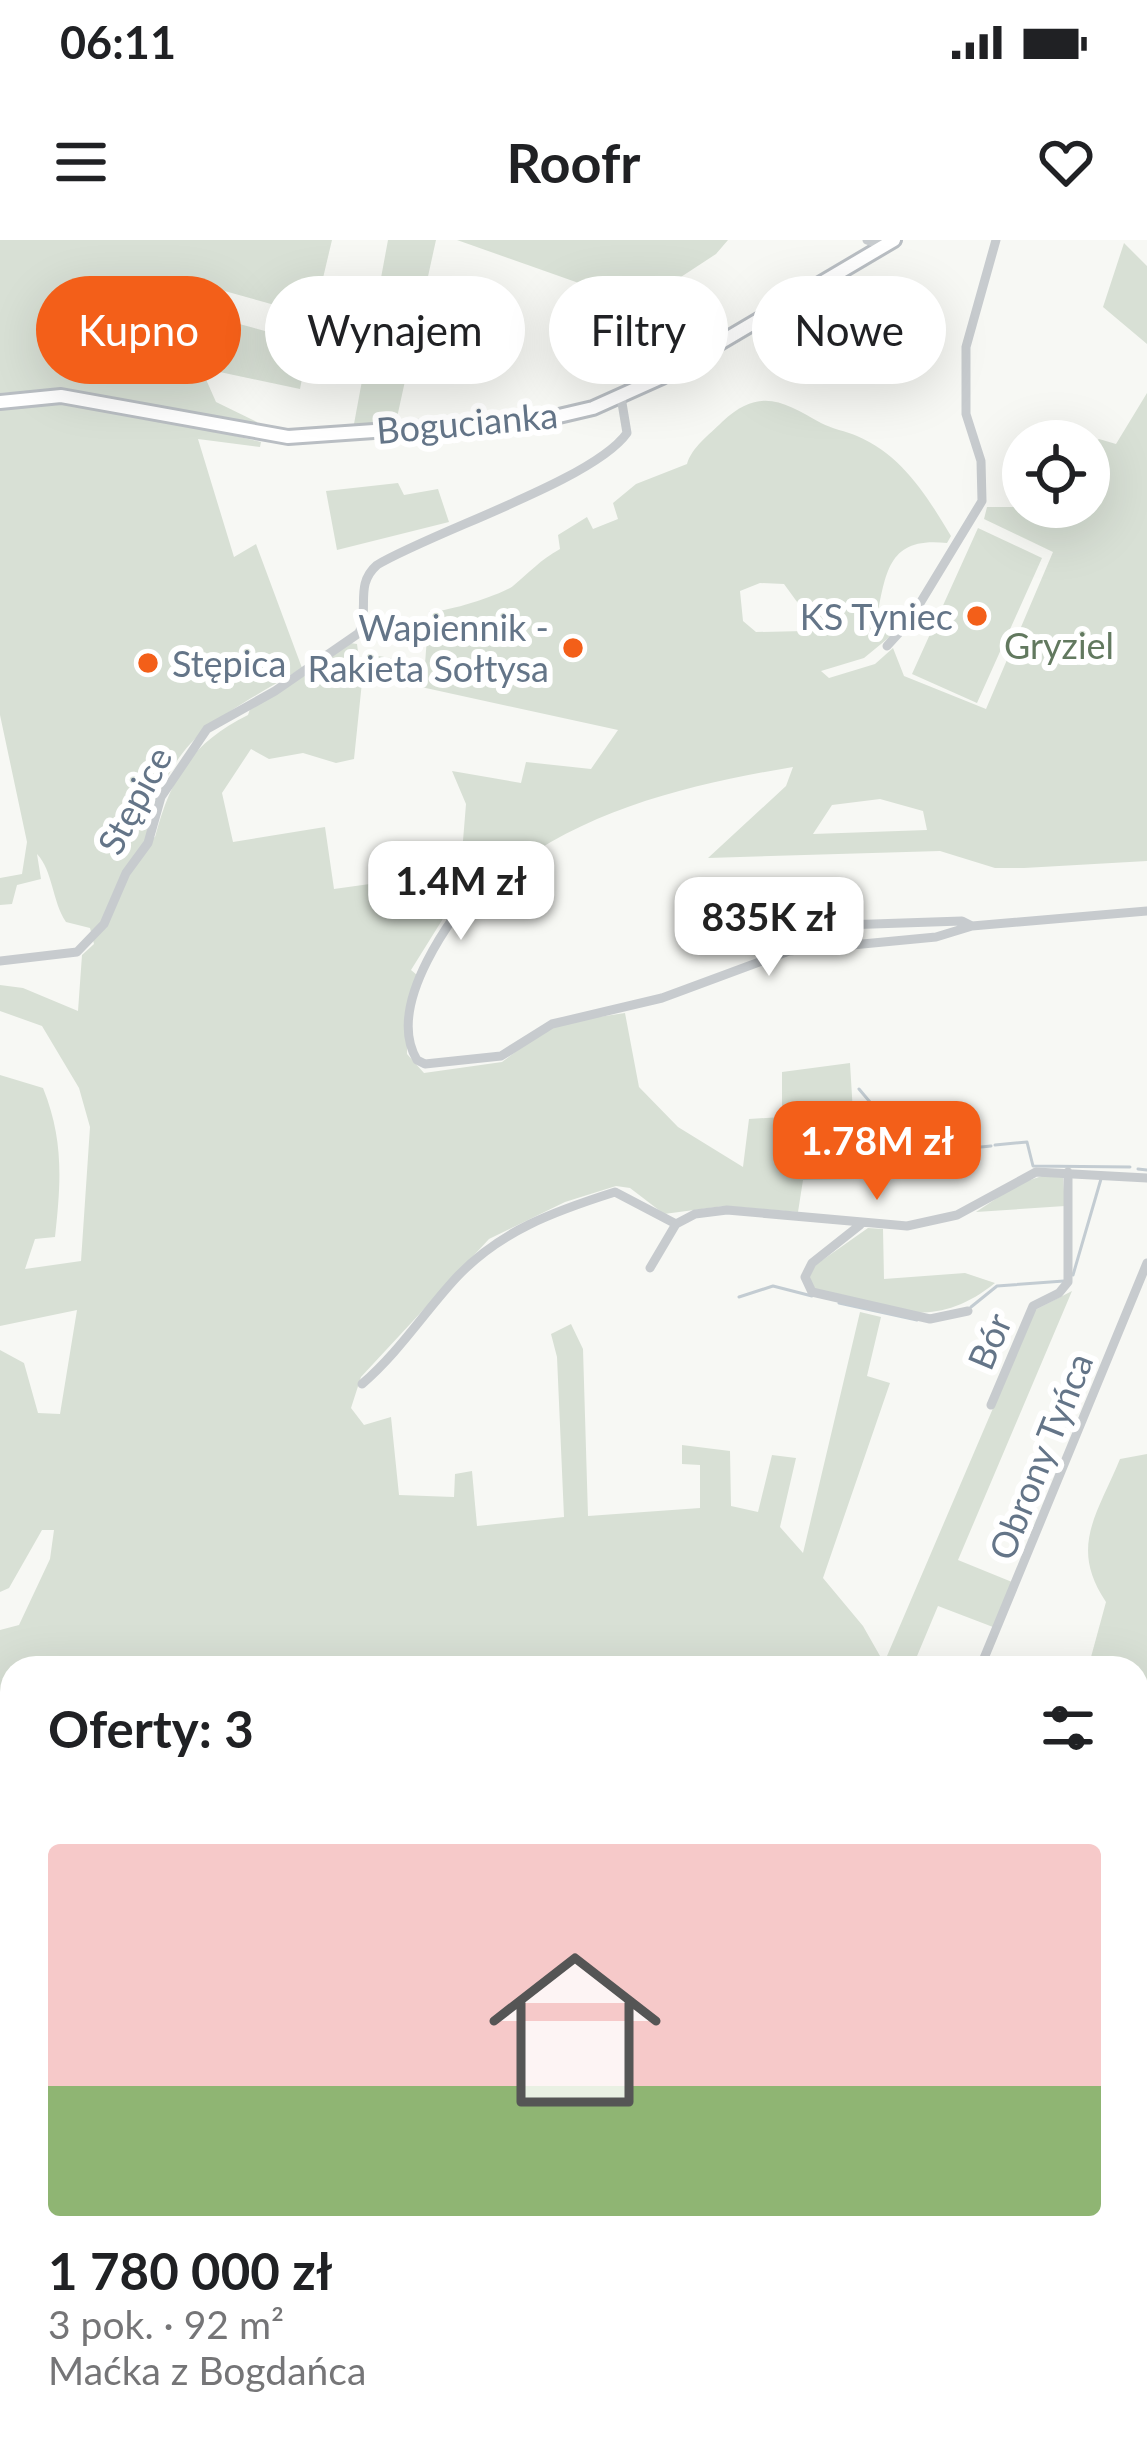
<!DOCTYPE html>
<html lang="pl">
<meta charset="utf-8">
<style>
body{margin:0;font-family:Lato,sans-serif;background:#f6f6f6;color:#202124;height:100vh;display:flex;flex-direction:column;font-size:45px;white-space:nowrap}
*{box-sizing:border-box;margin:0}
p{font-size:39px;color:#757577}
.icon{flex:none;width:66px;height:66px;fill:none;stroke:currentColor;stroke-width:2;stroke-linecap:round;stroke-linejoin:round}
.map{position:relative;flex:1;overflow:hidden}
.side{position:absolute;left:0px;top:1416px;width:1149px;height:807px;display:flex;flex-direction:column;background:#fff;border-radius:36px 36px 0 0;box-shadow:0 12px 48px #0002}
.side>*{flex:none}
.guide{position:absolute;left:36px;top:36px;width:1077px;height:108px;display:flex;gap:24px}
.controls{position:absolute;left:1002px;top:180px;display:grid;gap:24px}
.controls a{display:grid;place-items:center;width:108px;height:108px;border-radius:50%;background:#fff;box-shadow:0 12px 48px #0002;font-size:60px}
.price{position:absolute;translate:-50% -102px;padding:0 27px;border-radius:24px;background:#fff;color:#222;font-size:39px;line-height:78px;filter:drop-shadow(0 3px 6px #0008)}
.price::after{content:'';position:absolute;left:50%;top:72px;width:36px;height:27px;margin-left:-18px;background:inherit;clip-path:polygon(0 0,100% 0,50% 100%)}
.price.on{background:#f35f19;color:#fff}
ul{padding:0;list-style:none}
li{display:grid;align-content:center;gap:24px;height:636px;padding:0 48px}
li span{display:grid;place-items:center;height:372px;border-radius:12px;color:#555}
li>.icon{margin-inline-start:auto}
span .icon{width:216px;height:216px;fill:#fffc;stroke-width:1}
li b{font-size:51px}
h2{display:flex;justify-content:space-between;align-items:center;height:144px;padding:0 48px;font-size:51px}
.pill{padding:0 42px;border-radius:54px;background:#fff;box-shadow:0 12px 48px #0002;font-size:42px;line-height:108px}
.pill.on{background:#f35f19;color:#fff}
.status{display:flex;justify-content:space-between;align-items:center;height:84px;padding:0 60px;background:#fff;direction:ltr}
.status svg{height:33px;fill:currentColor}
header{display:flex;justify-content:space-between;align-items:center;height:156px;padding:0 48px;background:#fff;font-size:54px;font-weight:700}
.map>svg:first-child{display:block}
</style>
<div class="status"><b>06:11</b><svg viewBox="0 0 49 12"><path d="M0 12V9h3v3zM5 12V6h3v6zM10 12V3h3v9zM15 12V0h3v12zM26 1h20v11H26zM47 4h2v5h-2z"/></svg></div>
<header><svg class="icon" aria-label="menu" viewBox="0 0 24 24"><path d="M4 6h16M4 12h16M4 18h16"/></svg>Roofr<svg class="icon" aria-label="heart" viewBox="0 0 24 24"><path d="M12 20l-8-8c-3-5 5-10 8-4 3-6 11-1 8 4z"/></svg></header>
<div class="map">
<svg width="1147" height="2222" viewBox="0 0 1147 2222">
<rect width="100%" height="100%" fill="#f7f8f4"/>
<path fill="#d8e0d5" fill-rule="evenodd" d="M0 0H332L314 76 196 43 188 70 309 103 300 149 201 128 216 162 257 182 258 188 60 151 0 153Z
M388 0H436L396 182 354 184Z
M457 0H728L716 14 632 69 590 47Z
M1124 3 1147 26V104L1103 67Z
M1147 153V621L1024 628H995L940 611 708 618 786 546 793 527C692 544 585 569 504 634L499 621 462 613 466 564 452 531 521 543 526 522 591 529 618 490 371 436 367 414 425 424 429 371C442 374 503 354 513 346 530 332 540 320 560 309L558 295 587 277 593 289 618 279 613 263 636 244 687 224C692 207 709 195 722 182 760 146 784 162 821 183 832 189 846 191 857 196 902 215 927 256 951 296L947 303C887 296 886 333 876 382L892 395 864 418 821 431 829 438 875 424 893 408 904 436 986 469 1053 312 984 279 987 267H1089V205L1099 199 1116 204ZM760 343 784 344 800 366 804 391 756 392 743 381 740 351ZM880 559 923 571 927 590 813 594 832 565Z
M57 162 102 165 261 202 260 207 198 199 234 317 256 304 302 428C217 480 169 493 146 601L155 597C171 537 192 503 248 475L251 466 350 403 357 404 362 442 354 519 336 523 303 513 269 519 251 509 222 553 233 602 325 587 334 649 477 629 479 637 449 669 411 730 417 735 408 768 407 814 424 833 502 822 552 784 625 773 639 847 678 887 743 927 749 879 782 877V832L850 823 857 939 803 940 798 972 724 966 664 974 630 948 616 946 565 962 489 999 361 1137 351 1168 364 1185 391 1177 399 1255 454 1257 455 1234 472 1231 477 1286 564 1277 557 1117 551 1094 571 1084 583 1109 588 1276 700 1268V1225L682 1224V1205L730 1211 731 1266 758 1272 772 1215 796 1218 780 1287 803 1313 860 1072 881 1077 867 1136 890 1143 823 1338 863 1386 884 1423 1035 1070 1072 1051 958 1320 1012 1342 993 1387 938 1366 912 1428H12V1898H0V1390L19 1385 50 1319 54 1290H42L9 1348 0 1352V1110L24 1123 38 1173 60 1174 77 1070 0 1086V835L43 848C64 900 61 942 55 997L35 999 25 1029 81 1021 90 887 79 848 42 786 0 771V745L23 748 78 771 82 715 94 704 90 688 66 682C52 661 53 631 37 614L41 639 17 645 12 664 0 665V638L22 634 27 602 0 475V165Z
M398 243 404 255 438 249 449 282 337 310 326 251Z
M978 288 1042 318 977 463 912 434Z
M1042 936 1063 937 1065 966 976 972 1018 944Z
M868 988 883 989 884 1039 965 1033 995 1043C933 1093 886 1069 815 1049L809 1037 814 1026Z
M1147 1214V2222H0V1932L12 1933V2211H1137V1428H1088L1106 1362C1069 1307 1097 1275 1120 1219Z"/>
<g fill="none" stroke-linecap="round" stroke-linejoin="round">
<path stroke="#c3ccd2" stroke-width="3" d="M859 849C911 910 911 914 991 906
M995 905 1027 902 1033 926 1130 927
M1138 929 1147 930
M1073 1035 1101 939
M739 1057 773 1046 812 1056
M839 1063 917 1080
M971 1067 997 1046 1064 1041"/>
<g stroke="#b9bec3" stroke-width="18">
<path id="secondary" d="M0 162 61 156 288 197 546 179 593 168 662 137 894 0"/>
</g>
<path stroke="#c7cbce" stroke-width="9" d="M867 0 882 5
M887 406 908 383 982 261 981 221 966 174V107L996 0
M489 634C453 673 384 765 417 820L425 824 501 816 552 784 662 758 789 711 936 697 972 686 1147 671
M746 655 747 683 756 688 962 681 972 686
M0 721 77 712 104 684 126 633 148 603 161 557 207 489 275 451 359 393C370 369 354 345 377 325 434 291 594 240 627 193L621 157
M860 985 812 1023 805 1037 812 1052 930 1079 968 1071
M650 1028 676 984 695 974 727 970 907 986 957 975 1036 932 1147 938
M362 1144C399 1112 423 1074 455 1039 499 991 555 971 615 952L676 984
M991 1165 1033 1066 1059 1053 1068 1042V932
M980 1428 1147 1023
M904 2222 905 2211"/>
<use href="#secondary" stroke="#fff" stroke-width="12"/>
</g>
<g fill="#f35f19" stroke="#fff" stroke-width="4.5">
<circle cx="977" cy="376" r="12"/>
<circle cx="573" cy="408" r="12"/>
<circle cx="148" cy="423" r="12"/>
</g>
<g text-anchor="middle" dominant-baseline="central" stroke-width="12" stroke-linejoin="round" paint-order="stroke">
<g font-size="36" fill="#647588" stroke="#fff">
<text transform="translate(467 182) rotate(-5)">Bogucianka</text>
<text transform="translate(134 560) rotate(-62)">Stępice</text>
<text transform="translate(989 1101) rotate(-67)">Bór</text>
<text transform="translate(1040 1216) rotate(-68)">Obrony Tyńca</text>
</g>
<g font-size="36" fill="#647588" stroke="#fff" text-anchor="end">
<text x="953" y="376">KS Tyniec</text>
<text x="549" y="387">Wapiennik -<tspan x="549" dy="41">Rakieta Sołtysa</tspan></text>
<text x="172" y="423" text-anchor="start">Stępica</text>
</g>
<g font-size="36" fill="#62795f" stroke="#fff">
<text x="1059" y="405">Gryziel</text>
</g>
</g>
</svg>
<div class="controls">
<a><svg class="icon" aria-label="locate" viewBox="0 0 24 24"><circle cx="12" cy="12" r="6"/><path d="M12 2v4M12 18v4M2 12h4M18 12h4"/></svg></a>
</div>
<b class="price" style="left:461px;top:703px">1.4M zł</b>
<b class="price" style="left:769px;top:739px">835K zł</b>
<b class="price on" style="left:877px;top:963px">1.78M zł</b>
<div class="guide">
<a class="pill on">Kupno</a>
<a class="pill">Wynajem</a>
<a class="pill">Filtry</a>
<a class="pill">Nowe</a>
</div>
<section class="side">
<h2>Oferty: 3<svg class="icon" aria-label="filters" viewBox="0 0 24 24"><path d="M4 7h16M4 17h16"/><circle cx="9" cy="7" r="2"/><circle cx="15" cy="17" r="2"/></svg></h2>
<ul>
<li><span style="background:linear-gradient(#f6c9c9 65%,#8fb573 0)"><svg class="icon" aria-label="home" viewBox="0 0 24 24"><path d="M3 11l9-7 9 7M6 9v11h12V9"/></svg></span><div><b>1 780 000 zł</b><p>3 pok. · 92 m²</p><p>Maćka z Bogdańca</p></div></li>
</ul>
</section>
</div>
